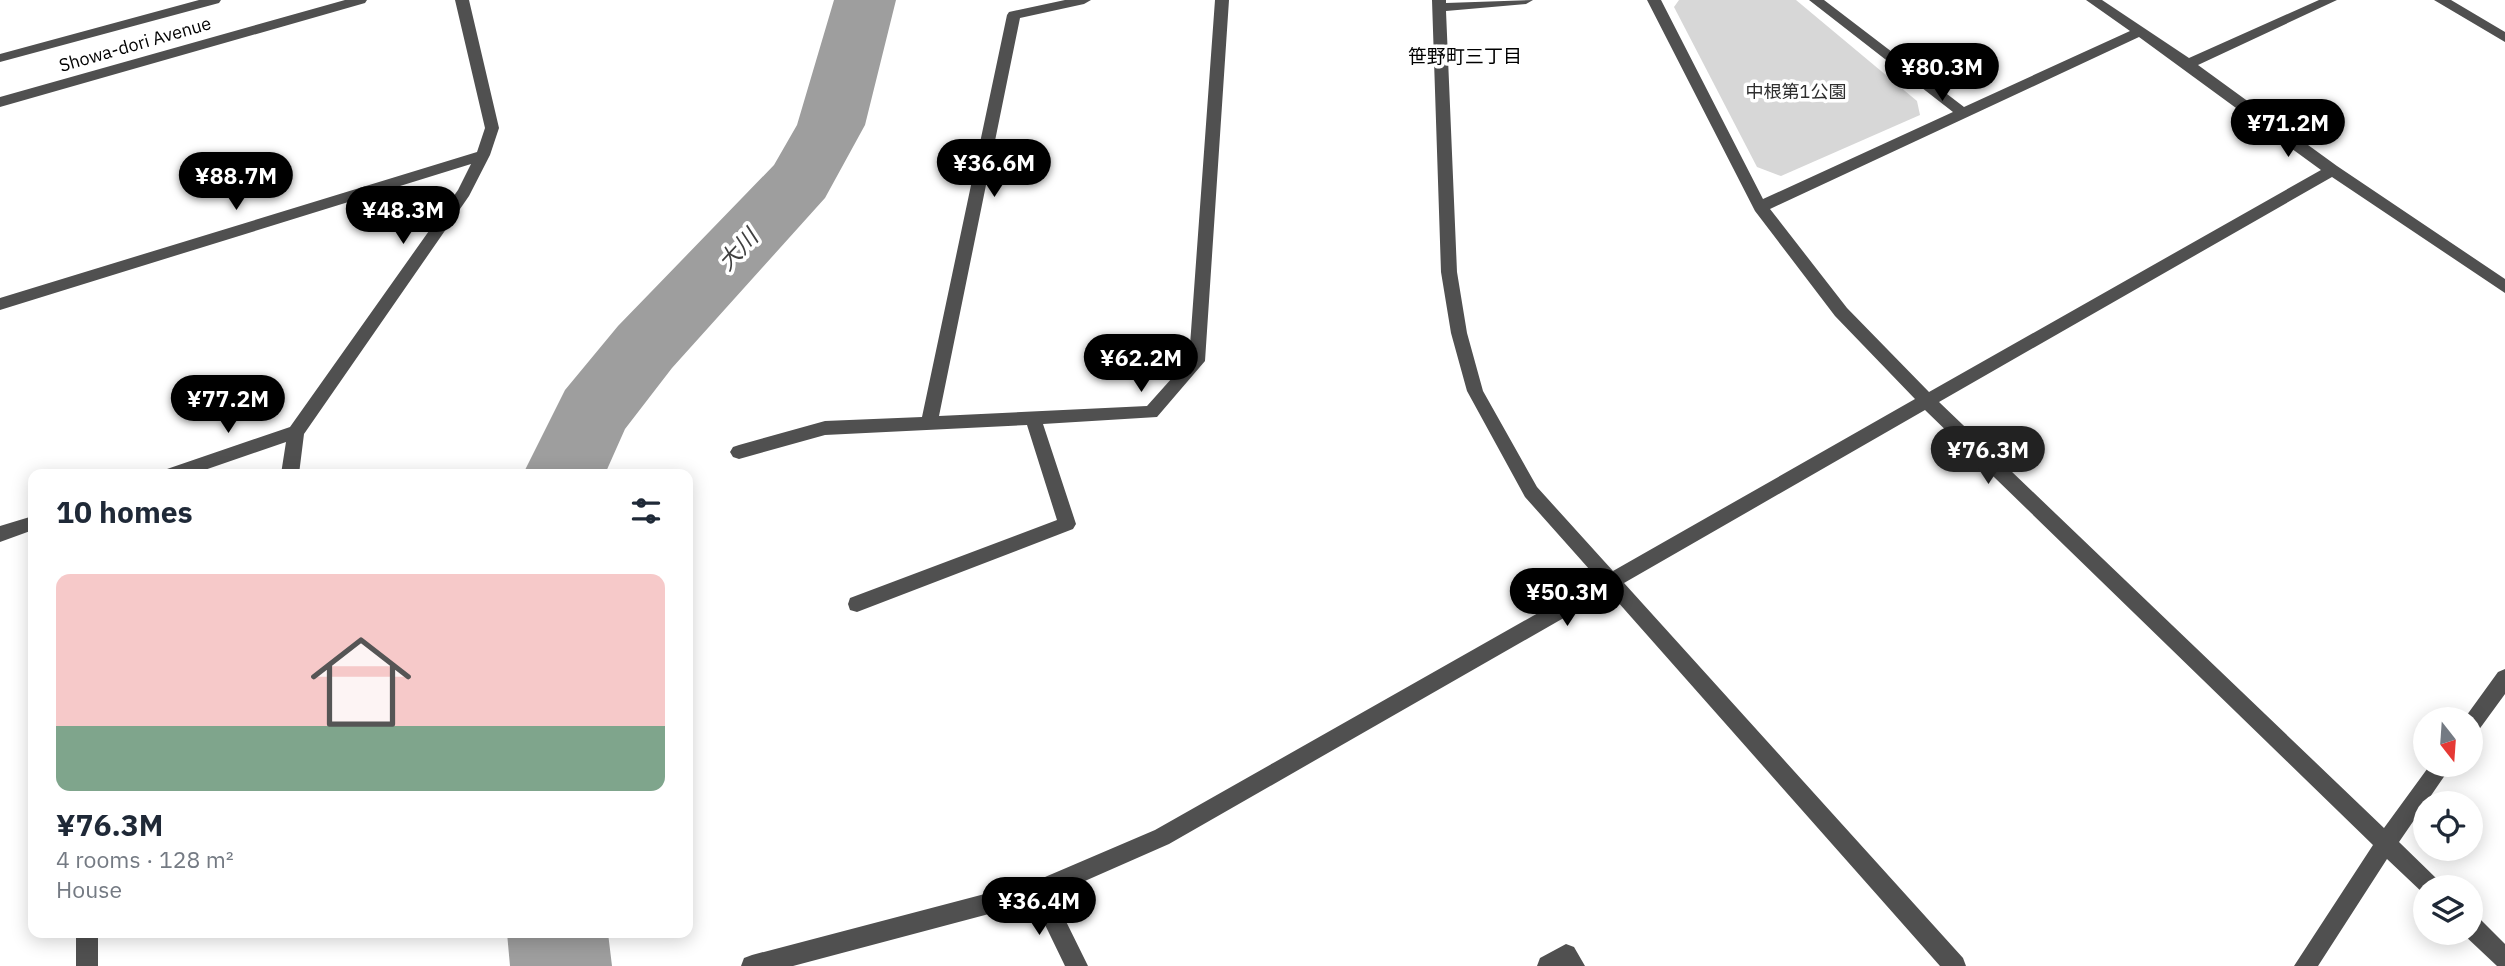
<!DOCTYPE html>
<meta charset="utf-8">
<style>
body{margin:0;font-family:"IBM Plex Sans","Noto Sans JP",sans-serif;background:#f2f2f3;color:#1f2937;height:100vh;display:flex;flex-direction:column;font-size:26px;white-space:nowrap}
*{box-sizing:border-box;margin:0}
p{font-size:23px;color:#747a83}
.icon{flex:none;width:38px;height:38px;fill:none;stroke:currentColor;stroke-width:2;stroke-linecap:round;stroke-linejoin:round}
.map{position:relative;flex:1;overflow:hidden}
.panel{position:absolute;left:28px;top:469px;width:665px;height:469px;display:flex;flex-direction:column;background:#fff;border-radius:14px;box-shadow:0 4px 18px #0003}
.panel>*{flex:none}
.needle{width:46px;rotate:163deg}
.controls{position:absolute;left:2413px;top:707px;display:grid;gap:14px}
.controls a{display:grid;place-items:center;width:70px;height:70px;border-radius:50%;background:#fff;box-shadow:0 4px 18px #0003;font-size:35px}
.price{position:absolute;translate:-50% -60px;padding:0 16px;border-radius:24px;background:#000;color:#fff;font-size:23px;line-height:46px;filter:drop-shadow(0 2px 4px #0008)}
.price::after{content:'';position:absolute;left:50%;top:42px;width:21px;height:16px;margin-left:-10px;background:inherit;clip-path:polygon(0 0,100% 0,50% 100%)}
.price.selected{background:#222;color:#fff}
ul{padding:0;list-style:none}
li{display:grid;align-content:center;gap:14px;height:371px;padding:0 28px}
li+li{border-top:2px solid #e0e1e3}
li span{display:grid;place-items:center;height:217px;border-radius:14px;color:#555}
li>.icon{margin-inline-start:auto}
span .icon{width:126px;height:126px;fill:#fffc;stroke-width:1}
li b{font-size:30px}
h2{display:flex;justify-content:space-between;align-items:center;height:84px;padding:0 28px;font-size:30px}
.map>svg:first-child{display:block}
</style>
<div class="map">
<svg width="2505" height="966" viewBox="0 0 2505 966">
<rect width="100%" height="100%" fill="#fff"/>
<path fill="#d7d7d7" d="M1679 0H1796L1917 101 1920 115 1781 176 1757 167 1674 7Z"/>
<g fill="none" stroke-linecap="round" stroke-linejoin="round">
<path fill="#9e9e9e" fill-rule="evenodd" d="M834 0H896L865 125 825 198 672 368 625 429 605 474H523L565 390 618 326 774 165 797 125Z
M507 933H608L612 966H510Z"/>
<path fill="#505050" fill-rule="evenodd" d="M199 0H221L219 3 0 62V54Z
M345 0H367L365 3 0 107V97Z
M455 0H469L499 128 490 155 469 196 304 434 299 474H281L286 442 193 474H164L167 469 290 427 458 190 471 164 0 310V298L477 152 485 128Z
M1065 0H1091L1084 4 1020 18 939 416 1147 406 1189 359 1215 0H1229L1205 361 1157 417 1043 424 1076 524 1073 529 857 612 850 610 848 604 850 598 1057 520 1027 425 825 435 739 459 733 457 730 452 733 447 739 445 825 421 922 417 1007 15 1009 12Z
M1432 0H1446V3L1533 0 1526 4 1446 11 1457 272 1467 333 1483 391 1537 487 1613 571 1915 399 1835 316 1755 211 1647 0H1661L1763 199 1953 112 1809 0H1824L1964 107 2130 31 2086 0H2102L2189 58 2319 0H2337L2198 65 2337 166 2505 279V293L2332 177 1939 402 2384 828 2430 765H2452L2399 842 2438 880 2441 887H2426V895L2424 894 2387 859 2318 966H2294L2373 845 1925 410 1624 583 1963 958 1966 966H1940L1609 592 1169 844 1053 895 1088 966H1065L1034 902 793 966H741L744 958 752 955 1038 880 1155 830 1598 579 1525 497 1467 391 1451 333 1441 272ZM2139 37 2321 170 1929 392 1847 308 1770 209Z
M2434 0H2451L2505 32V42Z
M33 516V530L0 542V526Z
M2505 669V694L2478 731 2471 734V719H2464L2498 672Z
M2471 915 2479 918 2505 944V966H2497L2463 934 2471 933Z
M76 933H98V966H76Z
M1566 944 1574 947 1585 966H1537L1540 958Z"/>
</g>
<g text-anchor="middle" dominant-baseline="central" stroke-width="7" stroke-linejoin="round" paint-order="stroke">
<g font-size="18" fill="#000" stroke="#fff">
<text transform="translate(135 44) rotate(-16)">Showa-dori Avenue</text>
</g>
<g font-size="18" fill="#2e2e2e" stroke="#fff">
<text x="1796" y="91">中根第1公園</text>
</g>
<g font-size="19" fill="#000" stroke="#fff">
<text x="1465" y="56">笹野町三丁目</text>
</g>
<g font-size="23" font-style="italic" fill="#3f3f3f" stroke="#fff">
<text transform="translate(737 249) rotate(-47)">大川</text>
</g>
</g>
</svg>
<div class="controls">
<a><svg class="needle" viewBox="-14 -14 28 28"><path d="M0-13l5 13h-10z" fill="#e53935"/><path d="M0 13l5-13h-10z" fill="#747a83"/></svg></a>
<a><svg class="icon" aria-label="locate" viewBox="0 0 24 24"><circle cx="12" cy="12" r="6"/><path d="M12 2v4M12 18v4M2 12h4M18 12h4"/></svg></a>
<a><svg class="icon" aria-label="layers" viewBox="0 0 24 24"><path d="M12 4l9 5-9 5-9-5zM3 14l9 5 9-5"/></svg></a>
</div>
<b class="price" style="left:1942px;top:103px">¥80.3M</b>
<b class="price" style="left:2288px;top:159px">¥71.2M</b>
<b class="price" style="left:994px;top:199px">¥36.6M</b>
<b class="price" style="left:236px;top:212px">¥88.7M</b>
<b class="price" style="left:403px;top:246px">¥48.3M</b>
<b class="price" style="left:1141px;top:394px">¥62.2M</b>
<b class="price" style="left:228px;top:435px">¥77.2M</b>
<b class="price selected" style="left:1988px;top:486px">¥76.3M</b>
<b class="price" style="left:1567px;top:628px">¥50.3M</b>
<b class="price" style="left:1039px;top:937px">¥36.4M</b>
<section class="panel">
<h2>10 homes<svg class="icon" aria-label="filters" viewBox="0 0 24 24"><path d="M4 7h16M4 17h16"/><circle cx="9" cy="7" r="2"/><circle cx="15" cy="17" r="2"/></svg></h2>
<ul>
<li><span style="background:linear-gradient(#f6c9c9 70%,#7fa58c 0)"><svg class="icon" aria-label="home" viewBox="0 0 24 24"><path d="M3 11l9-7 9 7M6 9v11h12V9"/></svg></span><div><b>¥76.3M</b><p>4 rooms · 128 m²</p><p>House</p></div></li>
</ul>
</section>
</div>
